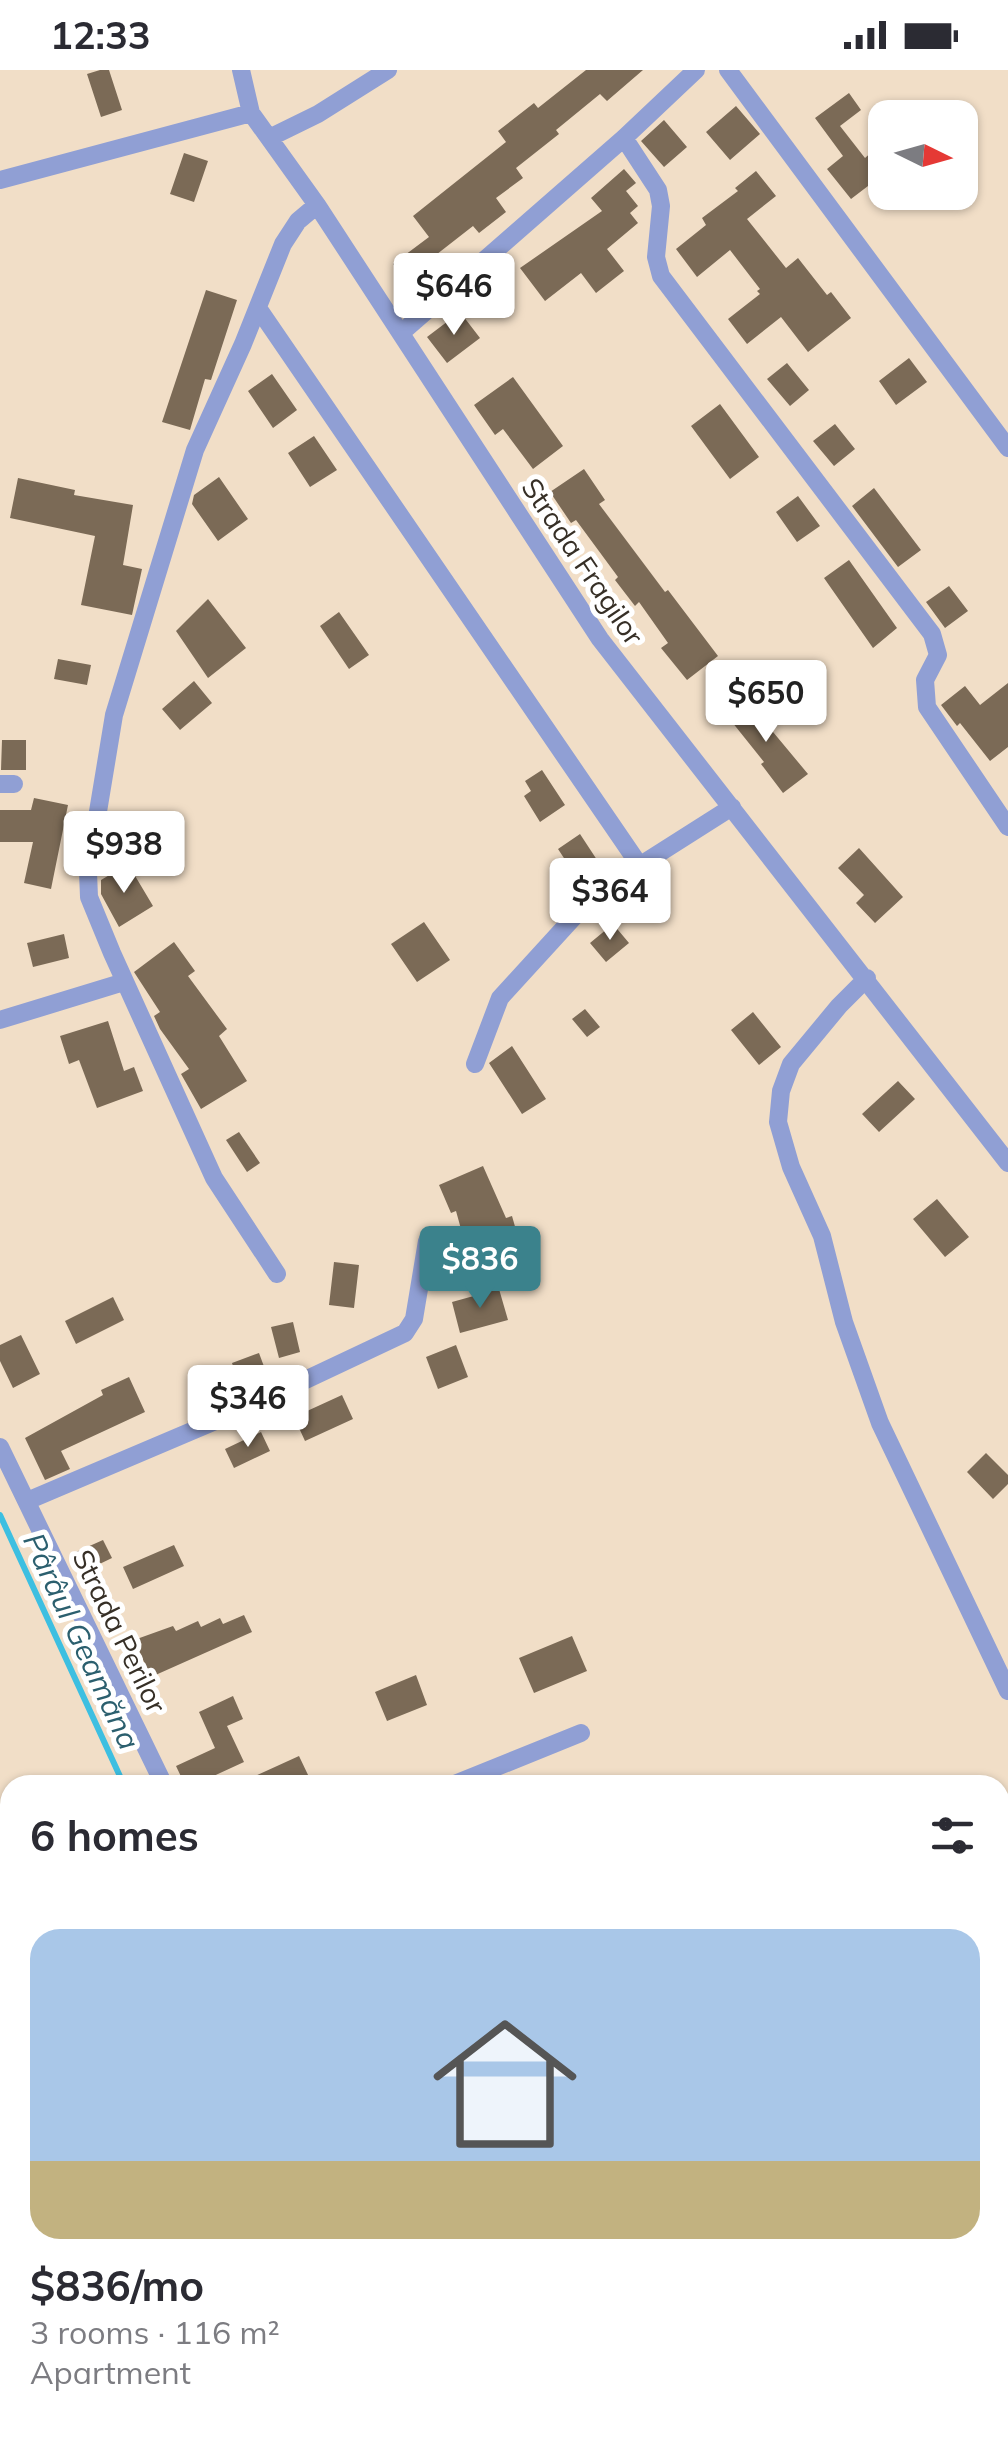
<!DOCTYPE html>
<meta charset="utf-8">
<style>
body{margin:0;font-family:Mulish,sans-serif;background:#f7f7f7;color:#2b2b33;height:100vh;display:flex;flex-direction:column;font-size:38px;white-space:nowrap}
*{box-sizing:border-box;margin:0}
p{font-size:32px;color:#7c7c81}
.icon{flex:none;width:55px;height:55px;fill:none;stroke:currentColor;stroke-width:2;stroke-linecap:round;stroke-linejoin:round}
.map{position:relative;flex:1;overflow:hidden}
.drawer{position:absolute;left:0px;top:1705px;width:1010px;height:672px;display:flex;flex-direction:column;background:#fff;border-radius:30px 30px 0 0;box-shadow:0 2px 8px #0004}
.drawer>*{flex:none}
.needle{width:65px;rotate:95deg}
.fabs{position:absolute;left:868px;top:30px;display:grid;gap:20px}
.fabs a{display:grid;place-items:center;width:110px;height:110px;border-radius:20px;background:#fff;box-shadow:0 2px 8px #0004;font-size:50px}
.price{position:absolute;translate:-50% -85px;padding:0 22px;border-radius:10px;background:#fff;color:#222;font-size:32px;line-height:65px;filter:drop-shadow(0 2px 5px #0008)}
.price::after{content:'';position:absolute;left:50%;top:60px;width:30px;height:22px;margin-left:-15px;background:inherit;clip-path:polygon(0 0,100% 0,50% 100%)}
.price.current{background:#3b828c;color:#fff}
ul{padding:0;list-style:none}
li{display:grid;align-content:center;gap:20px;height:530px;padding:0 30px}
li span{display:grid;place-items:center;height:310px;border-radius:30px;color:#555}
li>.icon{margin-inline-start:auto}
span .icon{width:180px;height:180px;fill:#fffc;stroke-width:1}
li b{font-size:42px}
h2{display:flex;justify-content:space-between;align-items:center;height:120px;padding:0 30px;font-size:42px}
.status{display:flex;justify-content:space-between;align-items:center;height:70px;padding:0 50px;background:#fff;direction:ltr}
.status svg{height:28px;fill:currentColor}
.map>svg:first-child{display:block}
</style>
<div class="status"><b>12:33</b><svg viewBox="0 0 49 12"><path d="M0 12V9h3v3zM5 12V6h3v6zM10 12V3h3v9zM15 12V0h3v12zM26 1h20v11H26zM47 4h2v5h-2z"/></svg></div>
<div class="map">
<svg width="1008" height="2377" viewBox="0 0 1008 2377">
<rect width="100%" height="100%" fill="#f1dec7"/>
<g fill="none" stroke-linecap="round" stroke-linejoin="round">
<path stroke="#3dbfe1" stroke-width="6" d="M0 1445 124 1715
M132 2377 138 2368"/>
</g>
<path fill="#7b6a56" d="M100 0H109L122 40 101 47 87 4Z
M586 0H643L607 31 600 24 556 60 559 64 516 98 523 108 496 128 506 142 479 163 473 156 432 188 444 204 417 225 393 194 429 167 413 146 506 72 498 61 534 33 538 38Z
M849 23 861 40 840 56 865 88 885 70V103L851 129 827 99 843 86 815 48Z
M736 36 760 64 730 90 706 62Z
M664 50 687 77 664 97 641 71Z
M184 83 208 91 194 132 170 124Z
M624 99 636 113 626 121 638 136 630 143 638 153 607 179 624 201 596 223 581 203 545 231 520 198 602 141 591 128Z
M756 101 776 126 747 149 786 198 798 188 827 225 831 222 851 248 808 282 781 247 747 274 728 249 760 224 757 221 760 219 730 180 697 207 676 179 706 155 702 148 738 121 735 118Z
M206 220 237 230 211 310 205 309 190 360 162 352Z
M460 242 480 268 447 293 427 267Z
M909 288 927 312 896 335 879 311Z
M787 293 809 320 790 336 767 309Z
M272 304 297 340 273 358 248 321Z
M513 307 563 376 533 399 503 359 495 365 474 335Z
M720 334 759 387 730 409 691 356Z
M835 354 855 379 834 396 813 371Z
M314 366 337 400 310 417 288 383Z
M584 399 605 430 599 434 665 522 668 520 718 586 687 610 661 578 668 573 639 532 635 536 615 510 618 507 576 450 571 453 550 422Z
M219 407 248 449 218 471 192 434 194 425Z
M18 408 75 420 74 425 133 435 123 495 142 499 132 545 81 535 95 466 10 448Z
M874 418 921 480 898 497 852 436Z
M798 426 820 456 797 472 776 442Z
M849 490 897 558 873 578 824 508Z
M949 516 968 541 945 558 926 532Z
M208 529 246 578 208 608 176 561Z
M339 542 369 585 349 599 320 556Z
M58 589 91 595 87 615 54 609Z
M194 611 212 633 180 660 162 639Z
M1008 613V677L990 691 960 653 957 656 941 635 965 616 980 635Z
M743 626 808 704 783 723 761 694 764 692 724 642Z
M2 670H26V700H1Z
M542 700 565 735 540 752 524 726 531 721 525 711Z
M34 728 68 735 51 819 24 813 33 772H0V740H31Z
M580 764 601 796 579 811 558 779Z
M859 778 903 827 875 853 856 833 864 825 838 798Z
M128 794 153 836 119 857 101 824V810Z
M648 808 667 831 649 845 630 823Z
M424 852 450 890 417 912 391 874Z
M613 854 629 873 606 892 590 873Z
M64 864 69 888 33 897 27 873Z
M174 872 195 901 188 906 227 959 219 966 247 1011 201 1039 181 1004 189 999 160 959 154 946 160 942 134 902Z
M585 939 600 957 587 967 572 949Z
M753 942 781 977 759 995 731 960Z
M108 951 124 1001 134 997 143 1021 97 1038 79 990 69 994 60 966Z
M512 976 546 1029 522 1044 489 993Z
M898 1011 915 1029 879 1062 862 1044Z
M239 1062 260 1093 247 1102 226 1070Z
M483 1096 506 1148 512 1146 522 1181 471 1195 456 1141 451 1143 439 1115Z
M937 1129 969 1167 945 1187 913 1149Z
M334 1192 359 1195 354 1238 329 1235Z
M499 1219 508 1250 460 1263 452 1232Z
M113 1227 124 1250 76 1274 65 1251Z
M293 1252 300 1282 279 1288 271 1257Z
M21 1265 40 1304 13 1318 0 1291V1275Z
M456 1275 468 1307 438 1319 426 1287Z
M259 1283 269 1310 241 1320 232 1293Z
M129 1307 145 1342 61 1381 70 1399 45 1410 25 1368 103 1325 101 1320Z
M342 1325 353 1349 305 1371 294 1347Z
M261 1362 270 1381 234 1398 225 1379Z
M986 1383 1008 1405V1414L993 1429 967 1402Z
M103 1470 112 1488 85 1501 76 1482Z
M174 1475 184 1496 133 1519 123 1497Z
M244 1545 252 1562 151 1607 134 1570 173 1556 176 1561 198 1551 201 1557 220 1548 223 1554Z
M572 1566 587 1601 534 1623 519 1588Z
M416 1605 427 1635 387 1651 375 1622Z
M233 1626 243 1649 227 1656 244 1692 194 1715H185L176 1696 215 1678 199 1642Z
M299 1686 309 1707 303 1710 305 1715H235Z"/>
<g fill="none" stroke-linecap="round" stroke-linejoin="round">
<path stroke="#909fd4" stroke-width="18" d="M241 0 251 43 317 135 600 569 1008 1093
M728 0 1008 378
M269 68 318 44 388 0
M624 68 658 120 661 136 656 187 661 206 932 564 938 585 925 610 927 637 1008 757
M0 110 251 43
M258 238 640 796
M401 263 624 68 696 0
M0 714H14
M867 908 839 936 791 994 781 1021 778 1052 791 1097 822 1166 844 1252 880 1353 1008 1621
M0 950 124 912
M475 994 500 928 595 824 732 737
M277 1204 214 1108 112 883 89 827 88 802 114 645 195 380 243 274 283 174 298 151 317 135
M0 1377 164 1715
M27 1431 246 1338 405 1263 414 1249 427 1171
M452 1715 581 1663
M1000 1899 1008 1892
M1000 2301 1008 2294
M285 2368 294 2377
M171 2377 174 2368
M918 2377 928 2368"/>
</g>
<g text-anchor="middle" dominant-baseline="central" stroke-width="10" stroke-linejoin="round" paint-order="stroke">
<g font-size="28" fill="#362f26" stroke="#fff">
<text transform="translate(583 491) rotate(56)">Strada Fragilor</text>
<text transform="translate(120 1561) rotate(64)">Strada Perilor</text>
</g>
<g font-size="30" font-style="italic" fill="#2b5f6e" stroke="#fff">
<text transform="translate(82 1571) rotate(65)">Pârâul Geamăna</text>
</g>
</g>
</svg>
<div class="fabs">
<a><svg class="needle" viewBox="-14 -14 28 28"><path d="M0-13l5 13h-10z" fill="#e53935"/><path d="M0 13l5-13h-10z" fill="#7c7c81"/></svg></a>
</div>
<b class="price" style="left:454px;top:268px">$646</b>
<b class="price" style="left:766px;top:675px">$650</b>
<b class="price" style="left:124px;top:826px">$938</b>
<b class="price" style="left:610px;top:873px">$364</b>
<b class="price current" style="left:480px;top:1241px">$836</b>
<b class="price" style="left:248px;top:1380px">$346</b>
<section class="drawer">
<h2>6 homes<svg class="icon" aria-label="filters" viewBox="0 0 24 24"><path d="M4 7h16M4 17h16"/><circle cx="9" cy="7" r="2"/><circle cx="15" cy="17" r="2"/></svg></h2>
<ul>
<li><span style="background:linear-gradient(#a9c7e8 75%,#c2b280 0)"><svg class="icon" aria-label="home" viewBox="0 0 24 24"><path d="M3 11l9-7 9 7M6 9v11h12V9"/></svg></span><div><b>$836/mo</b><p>3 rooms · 116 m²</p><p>Apartment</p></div></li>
</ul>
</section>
</div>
